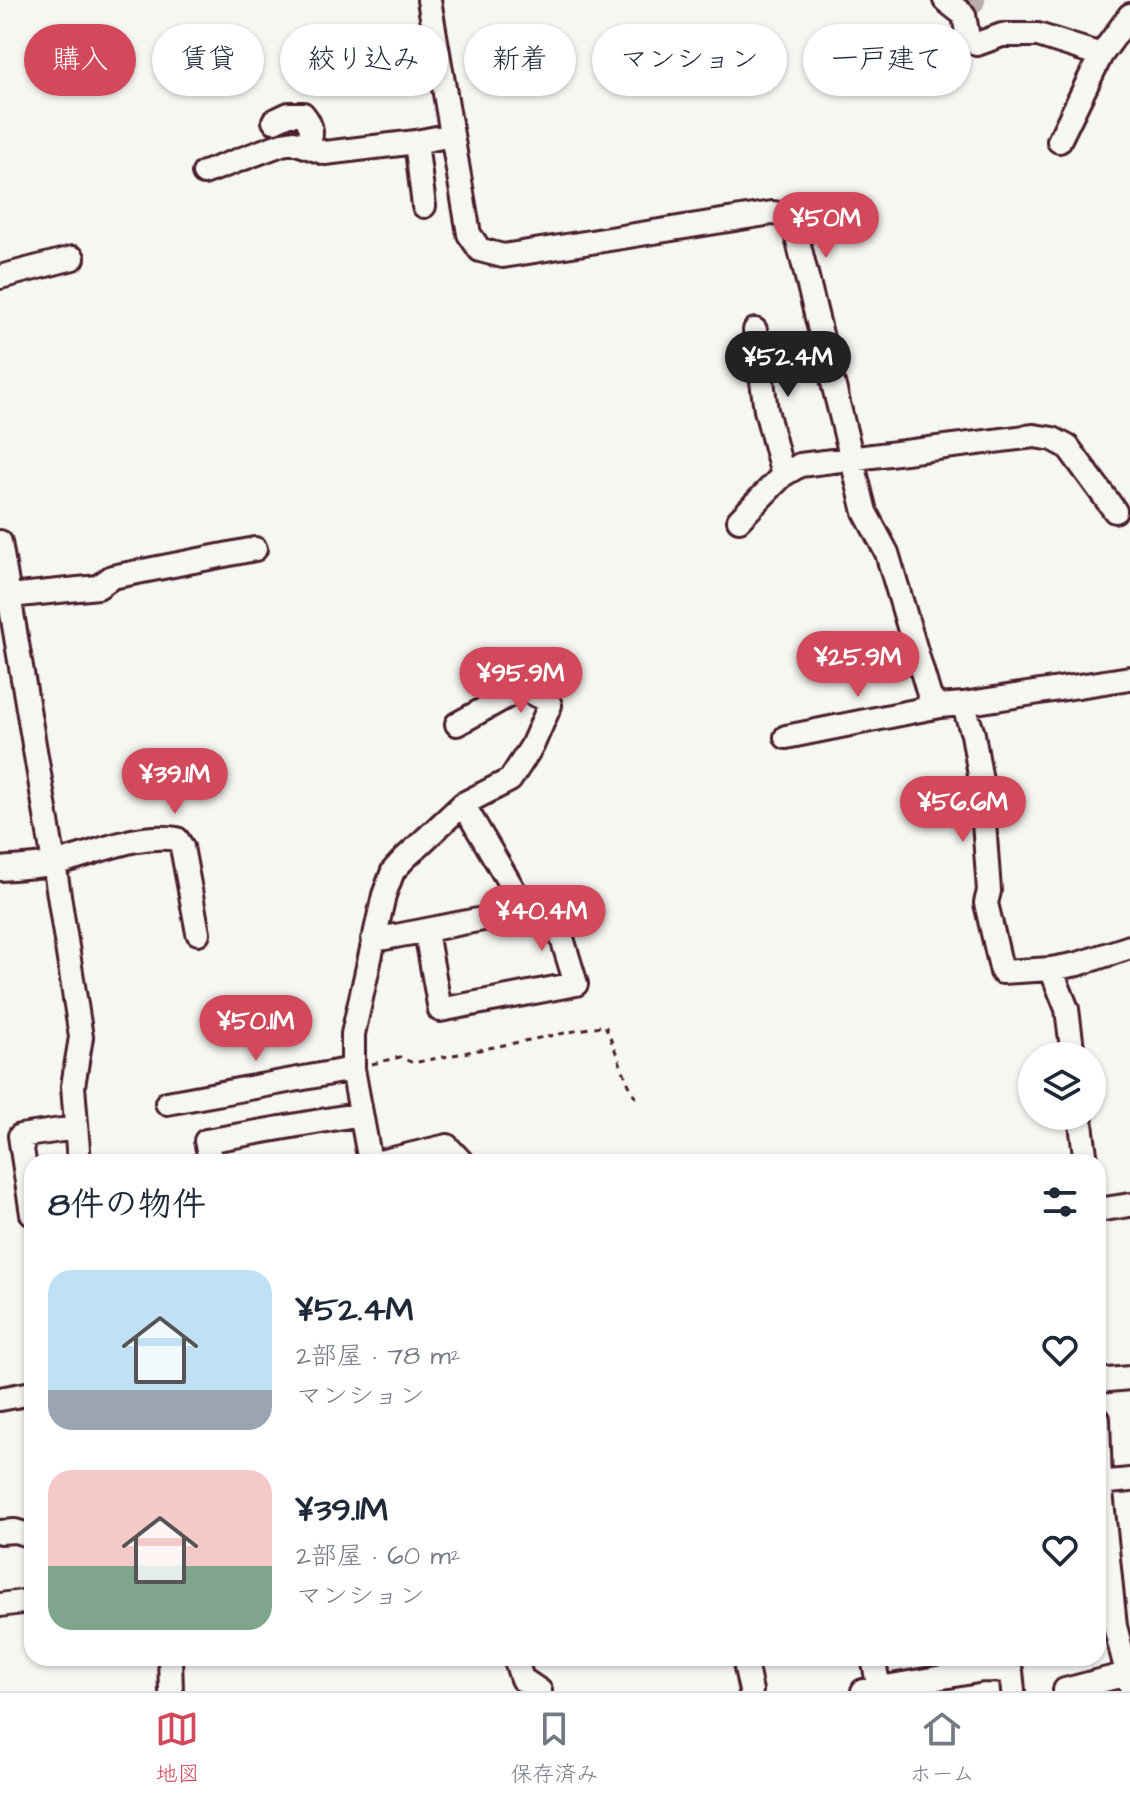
<!DOCTYPE html>
<html lang="ja">
<meta charset="utf-8">
<style>
body{margin:0;font-family:"Architects Daughter","Klee One",sans-serif;background:#f6f6f7;color:#1f2937;height:100vh;display:flex;flex-direction:column;font-size:30px;white-space:nowrap}
*{box-sizing:border-box;margin:0}
p{font-size:26px;color:#747a83}
.icon{flex:none;width:44px;height:44px;fill:none;stroke:currentColor;stroke-width:2;stroke-linecap:round;stroke-linejoin:round}
.map{position:relative;flex:1;overflow:hidden}
.panel{position:absolute;left:24px;top:1154px;width:1082px;height:512px;display:flex;flex-direction:column;background:#fff;border-radius:24px;box-shadow:0 2px 6px #0004}
.panel>*{flex:none}
.top-card{position:absolute;left:24px;top:24px;width:1082px;height:72px;display:flex;gap:16px}
.buttons{position:absolute;left:1018px;top:1042px;display:grid;gap:16px}
.buttons a{display:grid;place-items:center;width:88px;height:88px;border-radius:50%;background:#fff;box-shadow:0 2px 6px #0004;font-size:40px}
.price{position:absolute;translate:-50% -68px;padding:0 18px;border-radius:28px;background:#d1495b;color:#fff;font-size:26px;line-height:52px;filter:drop-shadow(0 2px 4px #0008)}
.price::after{content:'';position:absolute;left:50%;top:48px;width:24px;height:18px;margin-left:-12px;background:inherit;clip-path:polygon(0 0,100% 0,50% 100%)}
.price.selected{background:#222;color:#fff}
ul{padding:0;list-style:none}
li{display:flex;align-items:center;gap:24px;height:200px;padding:0 24px}
li span{display:grid;place-items:center;flex:none;width:224px;height:160px;border-radius:24px;color:#555}
li>.icon{margin-inline-start:auto}
span .icon{width:96px;height:96px;fill:#fffc;stroke-width:1}
li b{font-size:34px}
h2{display:flex;justify-content:space-between;align-items:center;height:96px;padding:0 24px;font-size:34px}
.chip{padding:0 28px;border-radius:36px;background:#fff;box-shadow:0 2px 6px #0004;font-size:28px;line-height:72px}
.chip.selected{background:#d1495b;color:#fff}
.menu{display:flex;justify-content:space-around;align-items:center;height:112px;border-top:2px solid #e0e1e3;background:#fff;font-size:22px;color:#747a83}
.menu a{display:grid;justify-items:center;gap:4px}
.menu .selected{color:#d1495b}
.map>svg:first-child{display:block}
</style>
<div class="map">
<svg width="1130" height="1691" viewBox="0 0 1130 1691">
<rect width="100%" height="100%" fill="#f6f6f2"/>
<filter id="ink" filterUnits="userSpaceOnUse"><feTurbulence type="fractalNoise" baseFrequency=".0125" numOctaves="2"/><feDisplacementMap in="SourceGraphic" scale="16" xChannelSelector="R" yChannelSelector="G"/><feConvolveMatrix kernelMatrix="1 2 1 2 8 2 1 2 1" color-interpolation-filters="sRGB"/></filter>
<g filter="url(#ink)">
<g fill="none" stroke-linecap="round" stroke-linejoin="round">
<path stroke="#8e747a" stroke-width="5" d="M870 487 876 508"/>
<path stroke="#bbadae" stroke-width="28" d="M956 0H971"/>
<g stroke="#4a1f2b" stroke-width="28">
<path id="minor" d="M429 0 469 234 480 250 503 256 772 213C785 214 789 218 795 229L865 512 887 553 930 698 940 706 963 704 1130 678
M945 0 964 15 968 38 977 44 1002 35H1038L1101 55
M274 121 289 114H303C312 125 313 133 308 146
M1059 141 1101 55 1130 15
M416 142 424 206
M204 173 282 144 294 142 325 153 416 142 452 135
M0 277 73 258
M755 330 766 410 783 475
M739 520 783 475 800 465 1034 436 1053 439 1068 447 1115 511
M0 542 54 863 81 1037 73 1086 79 1162
M0 597 98 587 112 577 255 549
M963 704 973 734 981 781 989 891 986 903 1002 972 1051 969 1078 964 1130 947
M786 737 940 706
M463 804 526 911
M0 869C18 867 38 867 56 863 95 854 137 832 177 839L182 847 198 933
M373 940C434 930 494 914 556 908L561 935 576 984 440 1010 426 932
M1051 969 1067 1009 1073 1056
M167 1103 353 1069
M1080 1116 1086 1162
M211 1162 206 1141 361 1114
M370 1162 353 1069V1034L384 895 393 871 404 859 463 804 510 780 532 746 550 705 547 700 523 689 513 693 457 724
M380 1162 447 1146 462 1162
M1098 1210 1130 1205
M32 1214 20 1136 75 1128
M1098 1381 1130 1378
M0 1399 32 1393
M1098 1419 1100 1482 1115 1626 1130 1684
M1098 1483 1130 1480
M0 1532 15 1531 32 1536
M0 1605 22 1602
M170 1658 171 1691
M515 1658 522 1679 540 1691
M744 1658 751 1691
M873 1658 879 1688
M1065 1690 1127 1674
M863 1691 983 1670 1011 1671 1013 1691"/>
</g>
<path stroke="#4a1f2b" stroke-width="3" stroke-dasharray="6 6" stroke-linecap="butt" d="M372 1064 400 1057 413 1063 605 1025 629 1085 637 1100"/>
<use href="#minor" stroke="#f6f6f2" stroke-width="22"/>
</g>
</g>
</svg>
<div class="buttons">
<a><svg class="icon" aria-label="layers" viewBox="0 0 24 24"><path d="M12 4l9 5-9 5-9-5zM3 14l9 5 9-5"/></svg></a>
</div>
<b class="price" style="left:826px;top:260px">¥50M</b>
<b class="price selected" style="left:788px;top:399px">¥52.4M</b>
<b class="price" style="left:858px;top:699px">¥25.9M</b>
<b class="price" style="left:521px;top:715px">¥95.9M</b>
<b class="price" style="left:175px;top:816px">¥39.1M</b>
<b class="price" style="left:963px;top:844px">¥56.6M</b>
<b class="price" style="left:542px;top:953px">¥40.4M</b>
<b class="price" style="left:256px;top:1063px">¥50.1M</b>
<div class="top-card">
<a class="chip selected">購入</a>
<a class="chip">賃貸</a>
<a class="chip">絞り込み</a>
<a class="chip">新着</a>
<a class="chip">マンション</a>
<a class="chip">一戸建て</a>
</div>
<section class="panel">
<h2>8件の物件<svg class="icon" aria-label="filters" viewBox="0 0 24 24"><path d="M4 7h16M4 17h16"/><circle cx="9" cy="7" r="2"/><circle cx="15" cy="17" r="2"/></svg></h2>
<ul>
<li><span style="background:linear-gradient(#bfe0f5 75%,#9aa5b1 0)"><svg class="icon" aria-label="home" viewBox="0 0 24 24"><path d="M3 11l9-7 9 7M6 9v11h12V9"/></svg></span><div><b>¥52.4M</b><p>2部屋 · 78 m²</p><p>マンション</p></div><svg class="icon" aria-label="heart" viewBox="0 0 24 24"><path d="M12 20l-8-8c-3-5 5-10 8-4 3-6 11-1 8 4z"/></svg></li>
<li><span style="background:linear-gradient(#f6c9c9 60%,#7fa58c 0)"><svg class="icon" aria-label="home" viewBox="0 0 24 24"><path d="M3 11l9-7 9 7M6 9v11h12V9"/></svg></span><div><b>¥39.1M</b><p>2部屋 · 60 m²</p><p>マンション</p></div><svg class="icon" aria-label="heart" viewBox="0 0 24 24"><path d="M12 20l-8-8c-3-5 5-10 8-4 3-6 11-1 8 4z"/></svg></li>
</ul>
</section>
</div>
<nav class="menu">
<a class="selected"><svg class="icon" aria-label="map" viewBox="0 0 24 24"><path d="M3 6l6-2 6 2 6-2v14l-6 2-6-2-6 2zM9 4v14M15 6v14"/></svg>地図</a>
<a><svg class="icon" aria-label="saved" viewBox="0 0 24 24"><path d="M7 4h10v16l-5-4-5 4z"/></svg>保存済み</a>
<a><svg class="icon" aria-label="home" viewBox="0 0 24 24"><path d="M3 11l9-7 9 7M6 9v11h12V9"/></svg>ホーム</a>
</nav>
